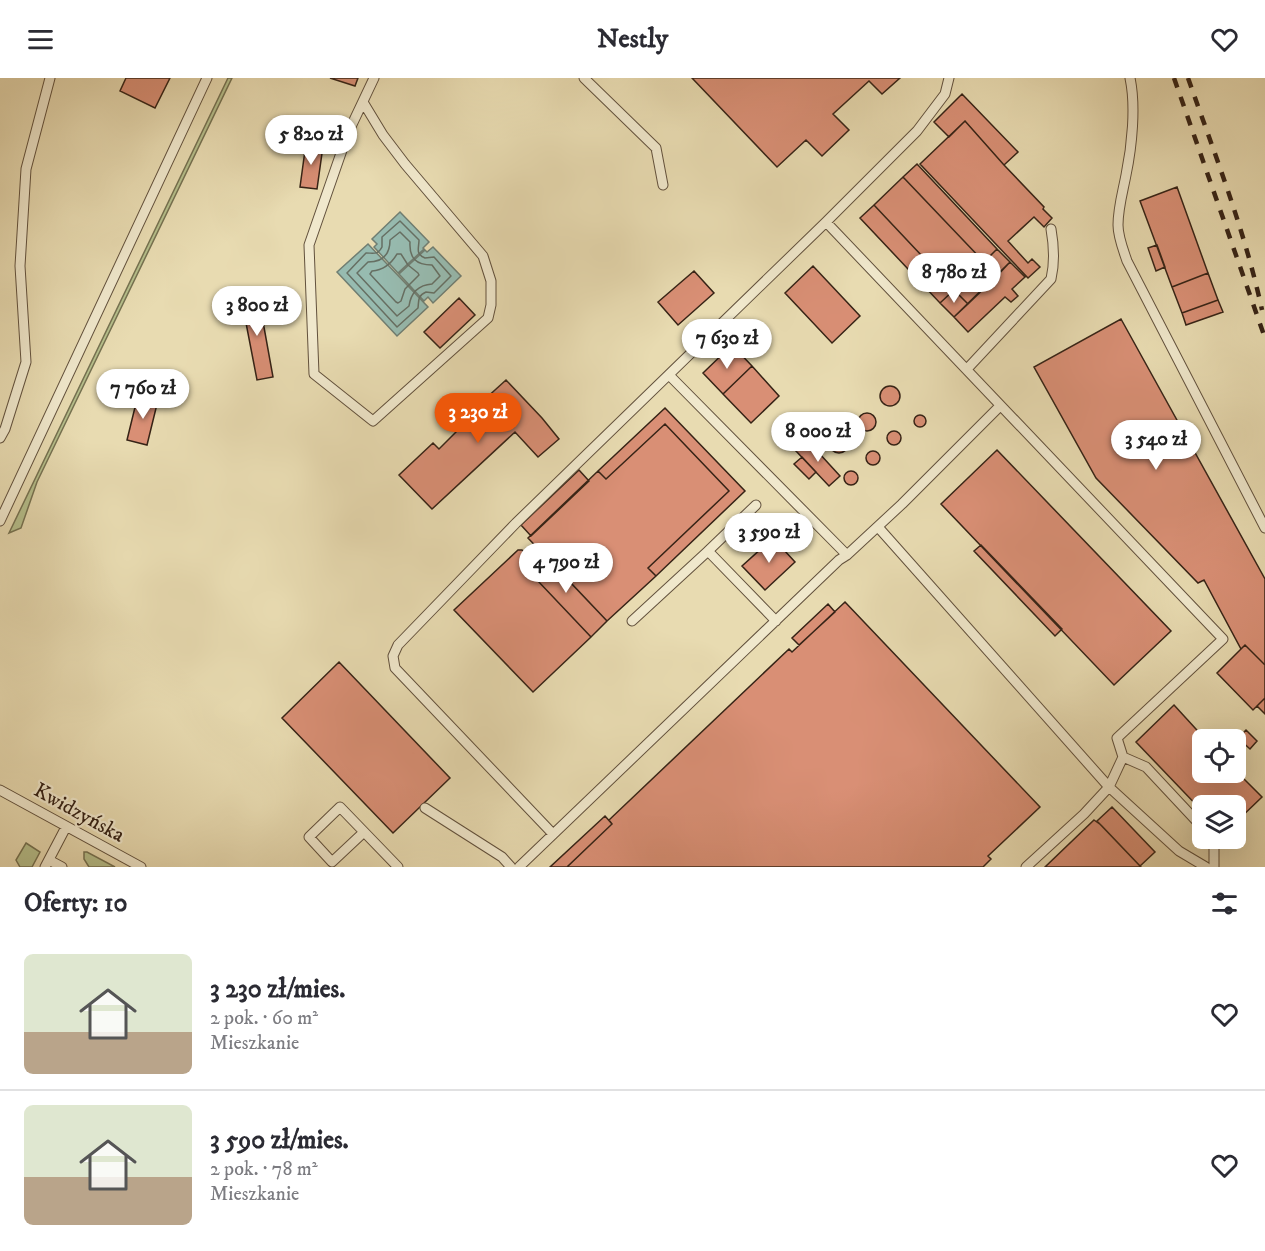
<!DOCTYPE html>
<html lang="pl">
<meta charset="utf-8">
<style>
body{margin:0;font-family:"IM FELL DW Pica",serif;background:#f2f2f3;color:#2b2b33;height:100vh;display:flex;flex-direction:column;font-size:22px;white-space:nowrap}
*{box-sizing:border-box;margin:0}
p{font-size:20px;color:#7c7c81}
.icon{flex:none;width:33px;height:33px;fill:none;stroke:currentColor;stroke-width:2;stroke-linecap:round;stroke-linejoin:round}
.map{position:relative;height:789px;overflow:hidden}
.details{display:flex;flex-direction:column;background:#fff;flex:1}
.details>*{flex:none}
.tools{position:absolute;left:1192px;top:651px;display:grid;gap:12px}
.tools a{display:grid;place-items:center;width:54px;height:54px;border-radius:9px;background:#fff;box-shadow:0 6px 24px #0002;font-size:30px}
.price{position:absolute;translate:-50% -51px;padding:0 14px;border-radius:21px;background:#fff;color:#222;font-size:20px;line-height:39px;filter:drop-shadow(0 2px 3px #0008)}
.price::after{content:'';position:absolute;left:50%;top:36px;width:18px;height:14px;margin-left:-9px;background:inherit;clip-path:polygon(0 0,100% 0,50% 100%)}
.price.on{background:#ea580c;color:#fff}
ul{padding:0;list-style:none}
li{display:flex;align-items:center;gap:18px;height:150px;padding:0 24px}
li+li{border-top:2px solid #e1e1e2}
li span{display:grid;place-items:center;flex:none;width:168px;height:120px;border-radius:9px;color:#555}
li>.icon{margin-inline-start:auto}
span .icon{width:72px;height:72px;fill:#fffc;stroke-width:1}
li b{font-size:26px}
h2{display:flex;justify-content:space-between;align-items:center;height:72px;padding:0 24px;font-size:26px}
header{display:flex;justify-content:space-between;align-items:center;height:78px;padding:0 24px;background:#fff;font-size:27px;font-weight:800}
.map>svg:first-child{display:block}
</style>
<header><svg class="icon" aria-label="menu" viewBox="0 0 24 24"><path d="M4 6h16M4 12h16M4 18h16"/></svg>Nestly<svg class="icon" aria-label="heart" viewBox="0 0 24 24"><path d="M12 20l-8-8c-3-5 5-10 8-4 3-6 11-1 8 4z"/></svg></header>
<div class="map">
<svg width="1265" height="789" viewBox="0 0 1265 789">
<rect width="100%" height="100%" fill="#e8dbb1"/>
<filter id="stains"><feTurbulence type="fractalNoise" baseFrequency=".00333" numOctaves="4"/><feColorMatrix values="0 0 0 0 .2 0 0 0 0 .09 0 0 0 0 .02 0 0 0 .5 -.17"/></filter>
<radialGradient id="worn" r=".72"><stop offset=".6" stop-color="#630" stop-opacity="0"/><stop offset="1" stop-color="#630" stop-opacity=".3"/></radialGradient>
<path fill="#b6c08c" stroke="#767251" stroke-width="1.5" d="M228 0H232L37 404 21 450 9 455Z
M26 765 40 774 32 789H20L16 782Z
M84 774H87L115 789H89L84 781Z"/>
<path fill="#97bbb0" stroke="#707e72" stroke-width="1.5" d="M400 134 429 164 423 170 424 171 398 195 374 169 377 166 372 161Z
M368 166 428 229 397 258 337 194Z
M433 169 461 198 433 225 428 219 424 223 399 196 425 172 427 174Z"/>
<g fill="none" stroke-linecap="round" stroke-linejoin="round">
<path stroke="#666f63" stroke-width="1.5" d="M400 143 419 162C419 170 415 176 425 180L434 179 451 198 434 215 426 214C417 218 419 223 418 230L397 249 347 195 366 175C374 175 378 177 382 169V159Z
M400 154 410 164C409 180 416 187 432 187L440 198 432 206C418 207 411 214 409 228L397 238 357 195 368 184C383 184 390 176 390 162Z
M397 176H401L408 187 418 195 419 197 405 211 401 223 398 225 396 224 370 196 372 193C384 192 391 186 397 176Z"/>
</g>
<path fill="#d98f75" stroke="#362316" stroke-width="1.5" d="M126 0H170L155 30 120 13Z
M330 0H358L355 8Z
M692 0H900L882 16 869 3 833 36 849 52 822 78 806 62 777 89Z
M962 16 1018 74 1004 87 965 43 949 59 934 44Z
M965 43 1004 87 1044 129 1043 131 1052 140 1044 149 1034 139 1008 163 1028 185 1032 181 1040 189 1028 200 920 86Z
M306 65 323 68 317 111 300 109Z
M917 86 997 171 984 184 903 99Z
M903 99 984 184 954 212 874 127Z
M1177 109 1208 195 1172 209 1140 123Z
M874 127 954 212 940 225 860 140Z
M1157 167 1165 189 1156 193 1148 170Z
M997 171 1010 184 997 198 984 184Z
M984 184 997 198 968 226 954 212Z
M1010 184 1025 199 1012 211 1018 218 1011 224 1005 219 968 254 954 239Z
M813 188 860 238 832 265 785 215Z
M694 193 714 215 678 247 658 224Z
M1208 195 1218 222 1182 235 1172 209Z
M954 212 968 226 954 239 940 225Z
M258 216 273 299 257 302 241 219Z
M459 220 475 237 440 270 424 254Z
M1218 222 1223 234 1186 247 1182 235Z
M1121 241 1265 501V587L1245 567 1241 571 1204 502 1198 505 1096 400 1034 289Z
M732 267 752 288 723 316 703 295Z
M752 288 779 318 751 345 723 316Z
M506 302 542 340 559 361 538 379 515 354 432 431 399 397 433 365 439 371 486 324 484 322Z
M880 318a10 10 0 1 1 20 0a10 10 0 1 1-20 0Z
M138 317 158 322 147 367 127 362Z
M665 330 745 413 656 498 648 490 729 413 665 346 606 401 598 393Z
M858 344a9 9 0 1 1 18 0a9 9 0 1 1-18 0Z
M914 343a6 6 0 1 1 12 0a6 6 0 1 1-12 0Z
M665 346 729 413 648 490 656 498 607 543 528 460 598 393 606 401Z
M887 360a7 7 0 1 1 14 0a7 7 0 1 1-14 0Z
M830 366a9 9 0 1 1 18 0a9 9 0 1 1-18 0Z
M807 362 840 398 829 408 796 373Z
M997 372 1171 553 1114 607 941 426Z
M866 380a7 7 0 1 1 14 0a7 7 0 1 1-14 0Z
M802 379 816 394 809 401 794 386Z
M579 392 589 403 531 458 521 447Z
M844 400a7 7 0 1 1 14 0a7 7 0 1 1-14 0Z
M773 460 795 484 765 512 742 488Z
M981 467 1062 551 1055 558 974 473Z
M536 468 607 543 591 559 537 502 541 497 535 491V486L526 477Z
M518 472H522L535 486V491L541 497 537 502 591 559 533 614 454 532Z
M845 524 1040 729 988 778 991 781 983 789H567L612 746 609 742 789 571 792 574Z
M828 526 835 534 799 567 792 560Z
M1245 567 1265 587V620L1253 632 1217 595Z
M339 584 450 700 393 755 282 640Z
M1265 620V636L1257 628Z
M1174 627 1206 662H1203V694H1236V693L1262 719 1236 744V728H1203V734L1136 664Z
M1246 652 1257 663 1250 671 1238 660Z
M1112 729 1155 774 1140 788 1097 743Z
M605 738 612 746 567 789H550Z
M1094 742 1101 747 1141 789H1045Z"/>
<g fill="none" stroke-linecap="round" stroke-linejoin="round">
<g stroke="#62513d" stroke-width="11">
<path id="lane" d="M584 0 656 70 663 107
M1130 0C1136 28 1132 68 1126 97 1123 113 1118 130 1118 147 1118 159 1123 171 1127 183L1265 450
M363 24 383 57 405 86 483 178 491 203V227L488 240 373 343 314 296 309 167 348 55 374 0
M826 144 1223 561 1117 660 1123 679
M967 291 1051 201C1055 184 1054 168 1051 151
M669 297 847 477
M0 360 5 351 26 284 20 188 26 91 50 0
M0 443 207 0
M878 449 1109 709 1179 773 1206 789
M708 473 756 427
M632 543 708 473 776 543
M0 712 141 789
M425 730 502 779 511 789
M364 754 332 784 309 759 340 729 398 789
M553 756 395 590 393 578 398 567 516 445 826 144 917 53 945 16 949 0
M1213 760 1214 762V789
M49 782 62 789
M45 789 66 749
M519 789 839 482 847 477 902 426 1000 328
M1026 789 1084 736 1109 709 1123 679 1146 689 1203 750"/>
</g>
<use href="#lane" stroke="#f0e8cc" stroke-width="9"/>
<path stroke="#362316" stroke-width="4.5" stroke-dasharray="10 10" stroke-linecap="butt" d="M1174 0 1265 260
M1188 0C1215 77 1245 153 1262 232"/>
</g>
<g text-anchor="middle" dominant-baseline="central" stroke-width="4.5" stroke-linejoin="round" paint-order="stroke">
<g font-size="21" fill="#362316" stroke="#f0e8cc">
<text transform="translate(79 735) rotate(29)">Kwidzyńska</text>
</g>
</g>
<rect width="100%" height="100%" filter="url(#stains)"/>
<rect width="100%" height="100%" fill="url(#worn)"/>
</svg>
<div class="tools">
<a><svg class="icon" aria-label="locate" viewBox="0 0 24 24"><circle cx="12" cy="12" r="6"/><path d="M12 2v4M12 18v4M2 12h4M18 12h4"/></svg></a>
<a><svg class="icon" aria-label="layers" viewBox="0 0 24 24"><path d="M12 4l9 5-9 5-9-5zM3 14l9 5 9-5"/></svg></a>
</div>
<b class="price" style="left:311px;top:88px">5 820 zł</b>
<b class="price" style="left:954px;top:226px">8 780 zł</b>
<b class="price" style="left:257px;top:259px">3 800 zł</b>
<b class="price" style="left:727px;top:292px">7 630 zł</b>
<b class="price" style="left:143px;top:342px">7 760 zł</b>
<b class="price on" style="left:478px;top:366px">3 230 zł</b>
<b class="price" style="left:818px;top:385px">8 000 zł</b>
<b class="price" style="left:1156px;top:393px">3 540 zł</b>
<b class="price" style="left:769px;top:486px">3 590 zł</b>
<b class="price" style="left:566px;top:516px">4 790 zł</b>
</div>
<section class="details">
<h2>Oferty: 10<svg class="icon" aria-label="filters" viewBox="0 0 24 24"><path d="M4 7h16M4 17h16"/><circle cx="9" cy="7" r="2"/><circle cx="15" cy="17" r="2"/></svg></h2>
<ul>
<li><span style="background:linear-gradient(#dfe7d0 65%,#b9a48a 0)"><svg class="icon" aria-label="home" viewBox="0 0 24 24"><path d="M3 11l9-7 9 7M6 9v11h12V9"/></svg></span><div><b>3 230 zł/mies.</b><p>2 pok. · 60 m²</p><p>Mieszkanie</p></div><svg class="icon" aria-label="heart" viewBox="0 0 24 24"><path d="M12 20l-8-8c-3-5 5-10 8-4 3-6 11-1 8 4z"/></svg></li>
<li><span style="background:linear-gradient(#dfe7d0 60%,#b9a48a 0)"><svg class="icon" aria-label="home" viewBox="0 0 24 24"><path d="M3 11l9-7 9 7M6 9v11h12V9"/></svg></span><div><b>3 590 zł/mies.</b><p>2 pok. · 78 m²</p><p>Mieszkanie</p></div><svg class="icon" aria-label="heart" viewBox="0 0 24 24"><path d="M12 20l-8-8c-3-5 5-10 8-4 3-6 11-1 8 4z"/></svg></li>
</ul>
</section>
